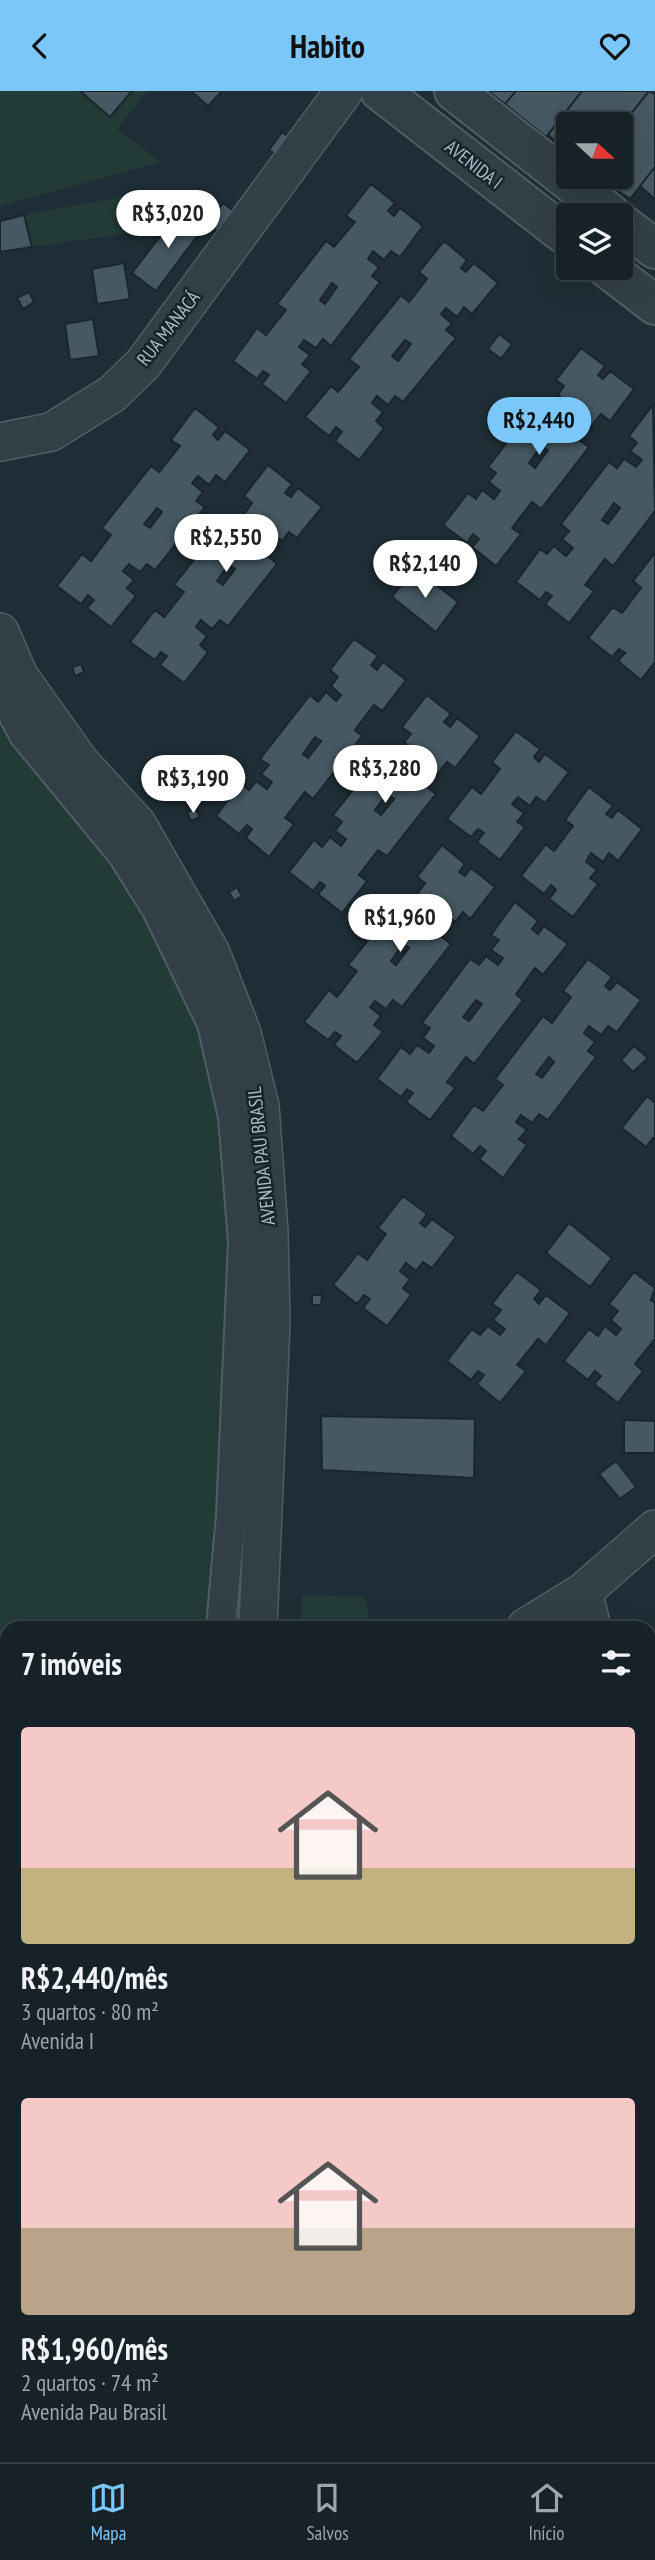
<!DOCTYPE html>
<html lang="pt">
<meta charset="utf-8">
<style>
body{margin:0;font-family:"PT Sans Narrow",sans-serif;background:#202a30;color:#f1f3f6;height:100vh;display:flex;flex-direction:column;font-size:26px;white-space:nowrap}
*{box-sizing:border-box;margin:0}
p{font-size:23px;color:#9ea4a8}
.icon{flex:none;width:38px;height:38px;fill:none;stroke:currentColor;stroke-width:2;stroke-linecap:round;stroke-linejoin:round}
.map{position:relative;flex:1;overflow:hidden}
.sheet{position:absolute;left:0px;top:1530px;width:656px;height:842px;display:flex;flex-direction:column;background:#172228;border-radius:21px 21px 0 0;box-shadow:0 7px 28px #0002,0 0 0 2px #363f45}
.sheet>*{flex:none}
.needle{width:46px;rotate:111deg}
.fabs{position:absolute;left:556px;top:21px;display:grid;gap:14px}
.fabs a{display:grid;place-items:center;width:77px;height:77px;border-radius:7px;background:#172228;box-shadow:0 7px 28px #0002,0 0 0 2px #363f45;font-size:35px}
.price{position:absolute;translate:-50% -60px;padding:0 16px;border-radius:24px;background:#fff;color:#222;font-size:23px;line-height:46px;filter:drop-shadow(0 2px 4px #0008)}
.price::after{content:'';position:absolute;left:50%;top:42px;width:21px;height:16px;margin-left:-10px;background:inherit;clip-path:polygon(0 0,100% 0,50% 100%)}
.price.selected{background:#7bc7fa;color:#111}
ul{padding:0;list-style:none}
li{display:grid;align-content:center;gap:14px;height:371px;padding:0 21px}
li span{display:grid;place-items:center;height:217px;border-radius:7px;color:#555}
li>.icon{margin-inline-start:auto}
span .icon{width:126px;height:126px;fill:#fffc;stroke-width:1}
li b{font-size:30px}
h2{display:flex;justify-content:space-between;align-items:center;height:84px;padding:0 21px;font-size:30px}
header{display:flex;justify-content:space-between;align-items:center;height:91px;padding:0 21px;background:#7bc7fa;color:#111;font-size:32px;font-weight:700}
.dock{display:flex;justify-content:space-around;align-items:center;height:98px;border-top:2px solid #363f45;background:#172228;font-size:19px;color:#9ea4a8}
.dock a{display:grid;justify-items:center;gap:4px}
.dock .selected{color:#7bc7fa}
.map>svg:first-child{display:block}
</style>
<header><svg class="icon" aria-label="back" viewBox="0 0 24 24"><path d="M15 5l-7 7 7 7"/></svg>Habito<svg class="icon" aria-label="heart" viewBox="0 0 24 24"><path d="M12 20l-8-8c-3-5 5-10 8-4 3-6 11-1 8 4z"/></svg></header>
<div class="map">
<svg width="655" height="2371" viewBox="0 0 655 2371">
<rect width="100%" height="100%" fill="#1f2e36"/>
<path fill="#233b37" d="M0 0H147L117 38 161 71 0 115Z
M160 99 166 137 32 156 24 124Z
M0 600 157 819 233 1026 221 1536H7V2220L0 2186Z
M302 1504 365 1506 371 1536H300Z
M38 2364H289L292 2371H39Z"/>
<path fill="#304c5c" d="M0 2187 7 2220V2364H38L39 2371H0Z"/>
<path fill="#465862" stroke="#1a262d" stroke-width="2" fill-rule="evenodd" d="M80 0H132L110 26Z
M191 0H222L208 15Z
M488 0H516L505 13Z
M516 0H582L546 46 505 13Z
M582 0H649L623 33 617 29 614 33H569V60L548 44Z
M649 0 655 3V76L630 108 598 86H621V35Z
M282 41 292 49 279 66 269 59Z
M655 76V108L640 95Z
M371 93 395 112 388 120 394 125 400 117 423 135 400 166 391 160 384 169 373 160 368 168 379 176 372 185 380 191 331 255 323 248 316 257 304 249 299 256 310 264 302 273 311 280 286 312 262 293 269 284 263 280 257 288 233 270 257 237 266 244 286 219 277 213 326 150 334 156 355 131 346 125ZM332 192 337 196 325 213 320 209Z
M223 112 236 122 220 142 207 133Z
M180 119 204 136 156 200 132 182Z
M24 124 32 156 0 161V130Z
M444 150 467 169 461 177 466 181 474 172 498 192 472 223 464 216 457 226 446 217 441 223 452 233 446 239 456 247 403 311 395 305 388 314 377 305 372 312 383 321 376 330 384 337 359 369 335 350 342 341 336 336 329 345 305 326 331 295 338 301 359 276 349 268 401 204 409 211 427 188 419 181ZM405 249 411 253 398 270 392 265Z
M124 172 130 208 97 213 92 178Z
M29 201 34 211 23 218 17 207Z
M93 228 99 265 70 269 65 233Z
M499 243 512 253 501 268 488 258Z
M581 257 605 275 598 284 603 288 610 280 634 298 610 330 601 323 580 350 589 356 541 418 532 411 512 437 521 443 496 475 472 456 479 448 473 443 467 452 443 434 468 402 476 408 482 399 494 408 500 400 489 391 496 382 488 376 536 314 545 320 552 312 562 320 568 311 558 304 564 295 556 289ZM541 355 548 359 535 377 529 372Z
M653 314 655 420 613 475 605 468 585 494 594 500 569 532 545 513 552 505 546 501 540 509 516 491 540 458 547 463 554 455 566 465 573 457 562 448 569 440 561 433 609 371 617 377 624 368 636 376 642 369 630 360 637 352 629 345ZM614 412 620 417 608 433 602 429Z
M195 317 219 336 213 344 218 349 225 340 250 359 225 391 216 384 209 394 198 385 192 392 203 401 196 410 205 416 155 479 147 473 140 481 129 473 123 480 134 489 127 497 136 505 111 536 87 517 94 509 88 504 81 513 57 495 82 463 91 470 111 444 102 437 151 375 159 381 180 355 171 349ZM157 417 162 421 150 437 144 433Z
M268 374 292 393 285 402 291 406 298 397 322 416 297 447 289 441 282 450 271 441 265 449 276 457 269 466 277 473 228 535 220 529 212 538 201 529 196 536 207 545 200 554 208 561 184 592 160 574 167 565 161 561 155 569 130 551 155 519 164 526 184 501 174 494 224 431 233 438 252 412 244 405ZM229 473 235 478 223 494 217 490Z
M655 462V571L641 589 618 570 625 562 619 558 612 566 588 547 613 516 622 522 641 497 633 490Z
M415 477 458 511 436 541 392 506Z
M354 548 378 565 371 574 377 579 383 571 406 589 382 620 374 614 355 639 362 645 313 708 305 701 285 727 294 733 269 766 246 747 252 738 247 734 239 743 216 725 241 692 249 699 256 690 267 698 272 691 261 683 269 674 260 668 310 604 318 611 326 601 336 610 341 604 331 595 338 586 330 579ZM315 646 321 650 308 667 303 663Z
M81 573 84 581 75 585 72 576Z
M427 604 451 623 444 631 450 636 457 627 480 645 455 677 447 671 427 696 436 703 387 765 378 759 359 784 367 790 342 822 318 803 325 795 320 791 313 800 289 781 314 749 322 756 330 746 341 755 346 748 335 740 342 731 333 724 383 661 392 668 399 659 409 668 415 660 404 651 411 643 402 636ZM387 703 394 708 381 724 375 719Z
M516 640 540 658 534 666 539 671 545 663 569 681 545 712 536 706 530 715 518 706 512 713 524 722 517 731 525 736 500 769 477 751 484 742 478 738 471 746 447 728 472 696 481 703 500 678 492 671Z
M589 696 613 715 606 723 612 727 618 719 642 738 618 770 609 762 603 771 591 762 586 771 597 779 590 787 598 793 573 826 549 808 556 799 551 794 544 803 521 785 546 753 554 760 573 735 565 729Z
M195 717 200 726 191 730 187 722Z
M442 754 465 773 459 781 465 785 471 777 495 796 470 828 463 821 455 831 444 822 439 828 450 837 442 846 451 853 402 916 393 909 386 918 375 910 370 916 381 925 374 934 383 941 357 972 334 954 341 945 335 941 328 949 304 931 329 899 337 906 357 880 348 874 398 812 406 818 425 792 417 786ZM403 853 409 857 396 874 391 870Z
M237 796 242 805 234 810 229 801Z
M515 811 538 830 532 838 538 843 544 835 568 853 543 884 535 877 516 903 523 909 474 973 466 966 447 991 455 997 430 1029 406 1011 413 1002 407 998 401 1006 377 988 401 956 410 963 417 954 429 962 434 955 423 947 430 937 422 932 470 868 479 874 486 865 498 874 503 867 491 859 499 849 491 844ZM476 909 482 913 469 930 463 926Z
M588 868 612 886 605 895 610 899 617 891 641 909 617 941 608 935 601 944 589 935 584 942 595 951 588 960 596 966 548 1029 539 1023 532 1032 521 1024 516 1031 527 1039 519 1048 527 1054 503 1087 479 1068 486 1060 480 1055 473 1063 451 1045 474 1014 483 1020 503 994 495 988 543 925 552 932 571 906 563 900ZM549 966 554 971 542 987 536 983Z
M634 955 648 967 633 981 621 969Z
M647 1005 655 1012V1049L653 1047 646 1056 622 1037Z
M403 1105 427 1123 420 1132 425 1136 432 1128 456 1146 432 1177 423 1171 416 1180 406 1172 400 1180 410 1188 403 1197 411 1204 387 1235 363 1217 370 1208 364 1204 357 1213 333 1194 358 1162 367 1169 386 1143 378 1137Z
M569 1132 612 1167 590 1196 546 1162Z
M517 1181 541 1199 534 1208 539 1213 546 1204 570 1222 546 1254 538 1248 517 1274 526 1280 500 1312 477 1293 484 1284 478 1280 471 1289 447 1270 472 1238 480 1244 488 1235 500 1244 505 1238 493 1229 501 1219 492 1213Z
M634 1181 655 1197 651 1209 655 1212V1248L635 1273 643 1280 618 1312 594 1293 601 1285 595 1280 588 1289 564 1270 589 1238 598 1245 605 1235 616 1244 621 1238 611 1229 618 1220 609 1213Z
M312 1204H322L321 1214H312Z
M321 1325 475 1328 474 1387 322 1379Z
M624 1329 655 1330V1362H624Z
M616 1370 636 1396 620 1408 599 1383Z
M649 2029 653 2032 655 2029V2069L651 2066 649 2069Z
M655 2123V2236L649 2244V2148L654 2141 649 2137V2131Z
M418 2364H446L441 2371H427Z
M477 2364H514L510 2371H472Z"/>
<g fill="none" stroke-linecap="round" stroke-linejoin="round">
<g stroke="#505d65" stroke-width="32">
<path id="pedestrian" d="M0 600 24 644 122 763 157 819 212 933 233 1026 243 1151 231 1424 221 1536
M289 2364 292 2371"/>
</g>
<g stroke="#505d65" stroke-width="40">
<path id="minor" d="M0 351 51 341 112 303 143 273 344 0
M0 541 19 585 80 671 137 733 211 862 242 942 260 1015 269 1141 271 1231 258 1536
M583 1501 592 1536
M526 1536 583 1501 655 1438
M649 1745 655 1763
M649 2334 655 2326
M321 2364 323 2371
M621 2371 626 2364"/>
</g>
<g stroke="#505d65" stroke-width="42">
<path id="tertiary" d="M380 0 569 147
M454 0 612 124
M621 132 655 158
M607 177 655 214"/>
</g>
<use href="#pedestrian" stroke="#323f47" stroke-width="28"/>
<use href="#minor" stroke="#323f47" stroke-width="37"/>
<use href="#tertiary" stroke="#323f47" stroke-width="38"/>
</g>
<g text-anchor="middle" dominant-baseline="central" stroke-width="5" stroke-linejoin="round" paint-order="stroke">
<g font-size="19" fill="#acbac4" stroke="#18242b">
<text transform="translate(474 73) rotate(38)">AVENIDA I</text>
<text transform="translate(168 237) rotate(-52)">RUA MANACÁ</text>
<text transform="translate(261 1065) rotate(-96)">AVENIDA PAU BRASIL</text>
</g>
</g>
</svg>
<div class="fabs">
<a><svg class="needle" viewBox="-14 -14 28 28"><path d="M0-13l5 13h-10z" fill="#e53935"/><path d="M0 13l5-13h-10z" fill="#9ea4a8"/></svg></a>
<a><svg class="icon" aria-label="layers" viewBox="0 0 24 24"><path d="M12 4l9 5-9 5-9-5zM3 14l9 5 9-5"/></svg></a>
</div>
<b class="price" style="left:168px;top:159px">R$3,020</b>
<b class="price selected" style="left:539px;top:366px">R$2,440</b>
<b class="price" style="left:226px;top:483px">R$2,550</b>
<b class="price" style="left:425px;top:509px">R$2,140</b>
<b class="price" style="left:385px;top:714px">R$3,280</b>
<b class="price" style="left:193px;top:724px">R$3,190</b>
<b class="price" style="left:400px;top:863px">R$1,960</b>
<section class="sheet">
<h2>7 imóveis<svg class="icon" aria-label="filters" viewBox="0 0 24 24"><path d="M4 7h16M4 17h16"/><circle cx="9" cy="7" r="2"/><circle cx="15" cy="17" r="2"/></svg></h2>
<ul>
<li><span style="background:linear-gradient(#f6c9c9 65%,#c2b280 0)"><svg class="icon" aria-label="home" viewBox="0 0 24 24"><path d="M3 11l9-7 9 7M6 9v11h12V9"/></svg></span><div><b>R$2,440/mês</b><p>3 quartos · 80 m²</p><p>Avenida I</p></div></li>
<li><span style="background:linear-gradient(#f6c9c9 60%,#b9a48a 0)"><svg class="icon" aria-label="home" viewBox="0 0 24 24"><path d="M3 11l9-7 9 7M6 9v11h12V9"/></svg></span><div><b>R$1,960/mês</b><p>2 quartos · 74 m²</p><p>Avenida Pau Brasil</p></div></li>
</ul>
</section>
</div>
<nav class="dock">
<a class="selected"><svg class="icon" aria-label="map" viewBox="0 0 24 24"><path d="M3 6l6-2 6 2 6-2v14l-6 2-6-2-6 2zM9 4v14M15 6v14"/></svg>Mapa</a>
<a><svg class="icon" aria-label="saved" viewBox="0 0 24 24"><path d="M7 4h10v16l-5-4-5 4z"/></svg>Salvos</a>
<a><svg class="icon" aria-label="home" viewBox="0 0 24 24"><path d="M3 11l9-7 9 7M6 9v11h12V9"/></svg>Início</a>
</nav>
